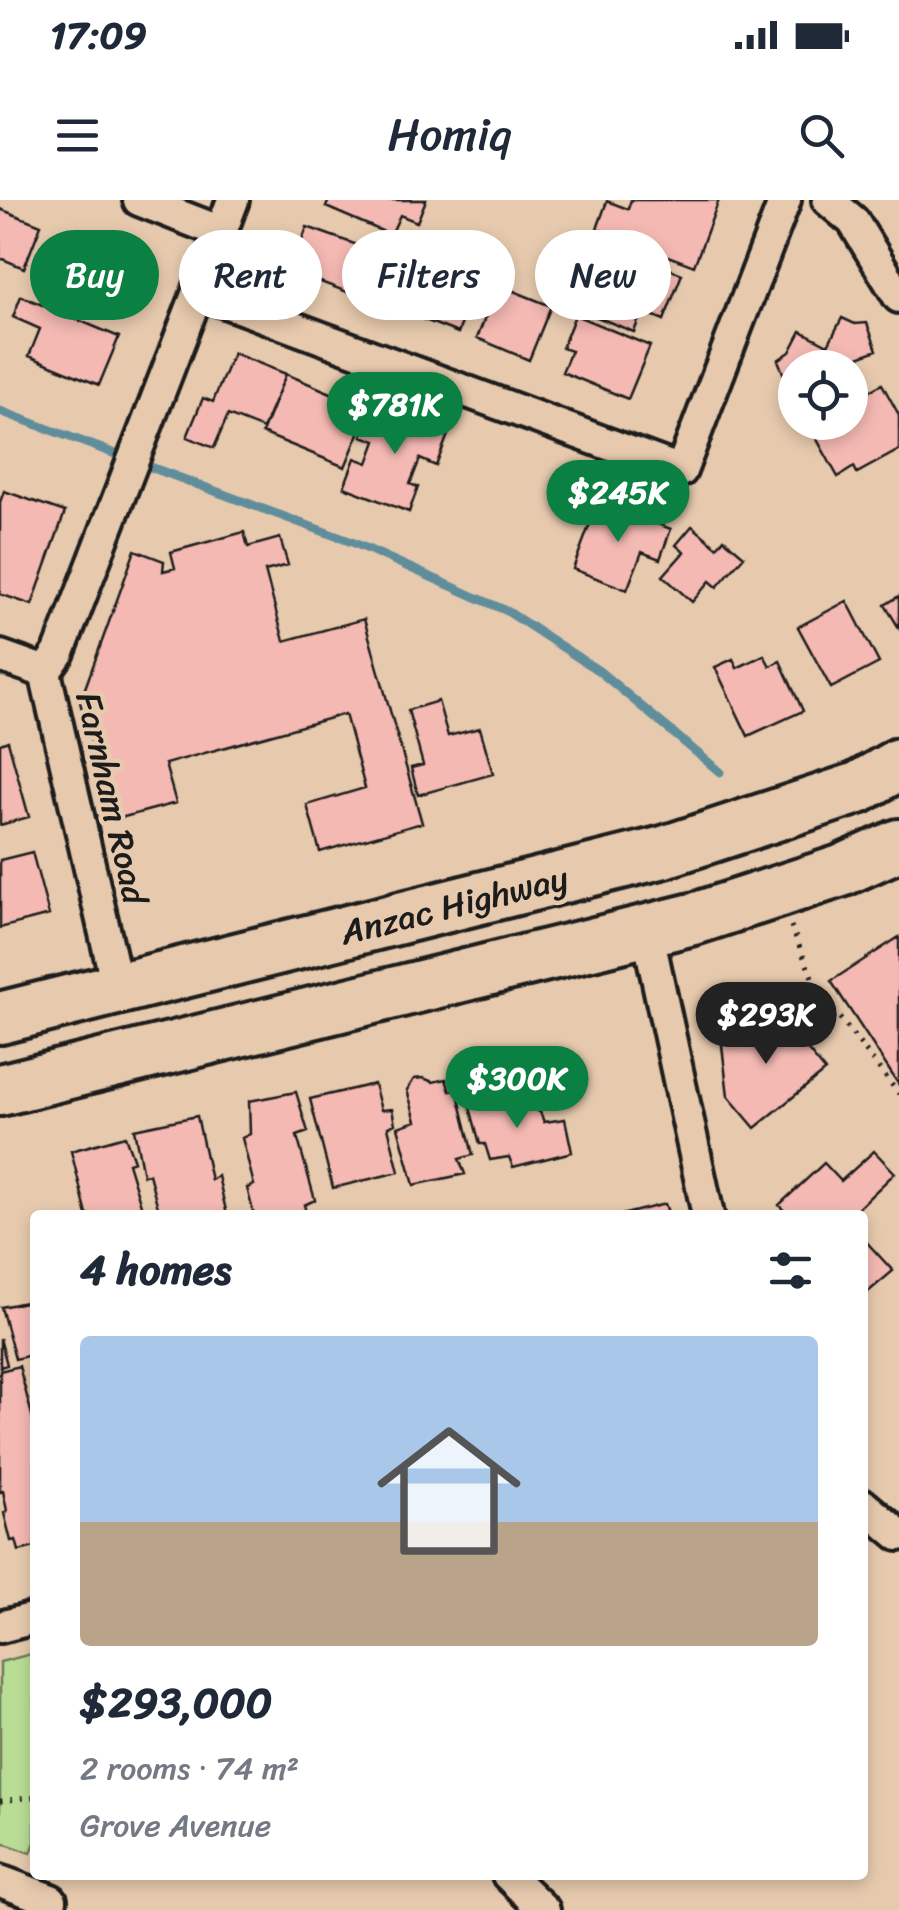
<!DOCTYPE html>
<meta charset="utf-8">
<style>
body{margin:0;font-family:Sriracha,sans-serif;background:#f2f2f3;color:#1f2937;height:100vh;display:flex;flex-direction:column;font-size:38px;white-space:nowrap}
*{box-sizing:border-box;margin:0}
p{font-size:32px;color:#747a83}
.icon{flex:none;width:55px;height:55px;fill:none;stroke:currentColor;stroke-width:2;stroke-linecap:round;stroke-linejoin:round}
.map{position:relative;flex:1;overflow:hidden}
.drawer{position:absolute;left:30px;top:1010px;width:838px;height:670px;display:flex;flex-direction:column;background:#fff;border-radius:10px;box-shadow:0 5px 15px #0003}
.drawer>*{flex:none}
.guide{position:absolute;left:30px;top:30px;width:840px;height:90px;display:flex;gap:20px}
.controls{position:absolute;left:778px;top:150px;display:grid;gap:20px}
.controls a{display:grid;place-items:center;width:90px;height:90px;border-radius:50%;background:#fff;box-shadow:0 5px 15px #0003;font-size:50px}
.price{position:absolute;translate:-50% -85px;padding:0 22px;border-radius:35px;background:#0b8043;color:#fff;font-size:32px;line-height:65px;filter:drop-shadow(0 2px 5px #0008)}
.price::after{content:'';position:absolute;left:50%;top:60px;width:30px;height:22px;margin-left:-15px;background:inherit;clip-path:polygon(0 0,100% 0,50% 100%)}
.price.selected{background:#222;color:#fff}
ul{padding:0;list-style:none}
li{display:grid;align-content:center;gap:20px;height:530px;padding:0 50px}
li span{display:grid;place-items:center;height:310px;border-radius:10px;color:#555}
li>.icon{margin-inline-start:auto}
span .icon{width:180px;height:180px;fill:#fffc;stroke-width:1}
li b{font-size:42px}
h2{display:flex;justify-content:space-between;align-items:center;height:120px;padding:0 50px;font-size:42px}
.chip{padding:0 35px;border-radius:45px;background:#fff;box-shadow:0 5px 15px #0003;font-size:35px;line-height:90px}
.chip.selected{background:#0b8043;color:#fff}
.status{display:flex;justify-content:space-between;align-items:center;height:70px;padding:0 50px;background:#fff;direction:ltr}
.status svg{height:28px;fill:currentColor}
header{display:flex;justify-content:space-between;align-items:center;height:130px;padding:0 50px;background:#fff;font-size:45px;font-weight:600}
.map>svg:first-child{display:block}
</style>
<div class="status"><b>17:09</b><svg viewBox="0 0 49 12"><path d="M0 12V9h3v3zM5 12V6h3v6zM10 12V3h3v9zM15 12V0h3v12zM26 1h20v11H26zM47 4h2v5h-2z"/></svg></div>
<header><svg class="icon" aria-label="menu" viewBox="0 0 24 24"><path d="M4 6h16M4 12h16M4 18h16"/></svg>Homiq<svg class="icon" aria-label="search" viewBox="0 0 24 24"><circle cx="10" cy="10" r="6"/><path d="M15 15l6 6"/></svg></header>
<div class="map">
<svg width="899" height="1710" viewBox="0 0 899 1710">
<rect width="100%" height="100%" fill="#e7caae"/>
<filter id="ink" filterUnits="userSpaceOnUse"><feTurbulence type="fractalNoise" baseFrequency=".01" numOctaves="2"/><feDisplacementMap in="SourceGraphic" scale="20" xChannelSelector="R" yChannelSelector="G"/><feConvolveMatrix kernelMatrix="1 2 1 2 8 2 1 2 1" color-interpolation-filters="sRGB"/></filter>
<g filter="url(#ink)">
<path fill="#badd96" stroke="#6b7c59" stroke-width="2.5" d="M35 1453V1642L31 1653 0 1642V1462Z"/>
<g fill="none" stroke-linecap="round" stroke-linejoin="round">
<path stroke="#608d9b" stroke-width="9" d="M0 211 352 342 507 411 599 471 720 572"/>
</g>
<path fill="#f5b9b3" stroke="#1c1c1c" stroke-width="2.5" d="M329 0H426L417 22 400 15 391 35 326 7Z
M631 0H719L694 66 597 29 607 1 628 9Z
M0 9 41 25 24 68 0 58Z
M307 27 363 47 347 92 291 71Z
M61 40 135 69 118 115 43 87Z
M632 54 682 74 664 120 642 111 634 132 565 104 573 83 598 93 609 67 625 73Z
M399 67 472 96 458 133 384 104Z
M511 90 551 106 529 160 477 138 493 98Z
M21 96 119 137 99 185 29 156 40 129 13 117Z
M575 115 650 146 628 199 562 172 571 151 562 148Z
M842 118 855 124 867 123 877 150 830 168H795V180L787 183 778 160 790 152 801 131 828 145Z
M233 153 286 174 263 229 228 215 214 248 187 237 203 198 213 202Z
M286 174 369 209 345 267 262 233Z
M882 184 899 215V250L857 273 854 267 838 277 809 225 850 222V202Z
M374 204 449 232 436 266 420 259 410 284 418 287 409 312 344 287 355 258 368 263 376 241 362 236Z
M4 291 65 312 32 405 0 394V302Z
M598 302 671 329 660 359 642 352 627 390 573 369Z
M692 326 717 347 724 339 744 356 717 387 710 381 692 402 663 376 684 352 676 345Z
M244 332 248 347 280 338 288 365 265 371 284 441 364 419 422 623 320 652 307 605 365 588 345 514 165 564 176 603 113 620 80 502 135 350 164 361 163 371 175 368 171 352Z
M899 396V428L885 405Z
M847 401 879 463 831 488 798 427Z
M764 455 770 466 780 461 803 511 748 536 715 467 733 459 737 468Z
M438 501 448 536 480 528 493 574 418 595 411 568 423 565 408 510Z
M8 541 29 617 0 625V544Z
M32 652 49 715 0 728V660Z
M899 737V885L831 781Z
M776 812 825 871 755 928 728 896 721 837Z
M423 878 433 882 446 879 450 891 457 890 473 955 459 959 465 974 414 985 398 927 416 921 407 890 414 879Z
M374 884 381 910 392 909 395 924 388 927 399 972 333 988 310 899Z
M508 889 515 911 531 908 540 912 544 922 565 919 572 952 513 967 509 957 490 960 485 944H480L468 900Z
M296 892 308 932 297 936 315 1000 304 1005 307 1015H254L247 988 254 985 242 938 250 934 249 901Z
M197 916 211 980 218 976 227 1015H160L149 974 143 975 134 929Z
M125 936 134 961 128 963 144 1015H87L71 951Z
M874 951 895 973 851 1015H788L779 1005 824 963 841 981Z
M665 1004 669 1015H621Z
M862 1037 893 1071 862 1097Z
M35 1100V1154L15 1159 1 1107Z
M0 1138 7 1165 0 1167Z
M19 1166 35 1227V1347L19 1351 16 1340 11 1341 4 1313 7 1311 3 1291 0 1292V1171Z"/>
<g fill="none" stroke-linecap="round" stroke-linejoin="round">
<g stroke="#1c1c1c" stroke-width="38">
<path id="minor" d="M139 0 221 32 198 92 681 271 785 0
M828 0 853 21 899 97
M221 32 233 0
M0 456 45 472
M647 730 708 1015
M118 790 45 472 59 452 198 92
M862 1304 899 1335
M0 1427 35 1418
M508 1675 544 1710
M0 1681 51 1700"/>
</g>
<g stroke="#1c1c1c" stroke-width="58">
<path id="trunk" d="M0 818 664 652 858 588 899 564
M0 890 697 718 841 671 899 645"/>
</g>
<path stroke="#1c1c1c" stroke-width="5" stroke-dasharray="2.5 8" stroke-linecap="butt" d="M791 726 817 789 899 894
M0 1601 35 1597"/>
<use href="#minor" stroke="#e7caae" stroke-width="30"/>
<use href="#trunk" stroke="#e7caae" stroke-width="50"/>
</g>
</g>
<g text-anchor="middle" dominant-baseline="central" stroke-width="9" stroke-linejoin="round" paint-order="stroke">
<g font-size="35" fill="#1c1c1c" stroke="#e7caae">
<text transform="translate(112 598) rotate(77)">Farnham Road</text>
<text transform="translate(454 705) rotate(-14)">Anzac Highway</text>
</g>
</g>
</svg>
<div class="controls">
<a><svg class="icon" aria-label="locate" viewBox="0 0 24 24"><circle cx="12" cy="12" r="6"/><path d="M12 2v4M12 18v4M2 12h4M18 12h4"/></svg></a>
</div>
<b class="price" style="left:395px;top:257px">$781K</b>
<b class="price" style="left:618px;top:345px">$245K</b>
<b class="price selected" style="left:766px;top:867px">$293K</b>
<b class="price" style="left:517px;top:931px">$300K</b>
<div class="guide">
<a class="chip selected">Buy</a>
<a class="chip">Rent</a>
<a class="chip">Filters</a>
<a class="chip">New</a>
</div>
<section class="drawer">
<h2>4 homes<svg class="icon" aria-label="filters" viewBox="0 0 24 24"><path d="M4 7h16M4 17h16"/><circle cx="9" cy="7" r="2"/><circle cx="15" cy="17" r="2"/></svg></h2>
<ul>
<li><span style="background:linear-gradient(#a9c7e8 60%,#b9a48a 0)"><svg class="icon" aria-label="home" viewBox="0 0 24 24"><path d="M3 11l9-7 9 7M6 9v11h12V9"/></svg></span><div><b>$293,000</b><p>2 rooms · 74 m²</p><p>Grove Avenue</p></div></li>
</ul>
</section>
</div>
